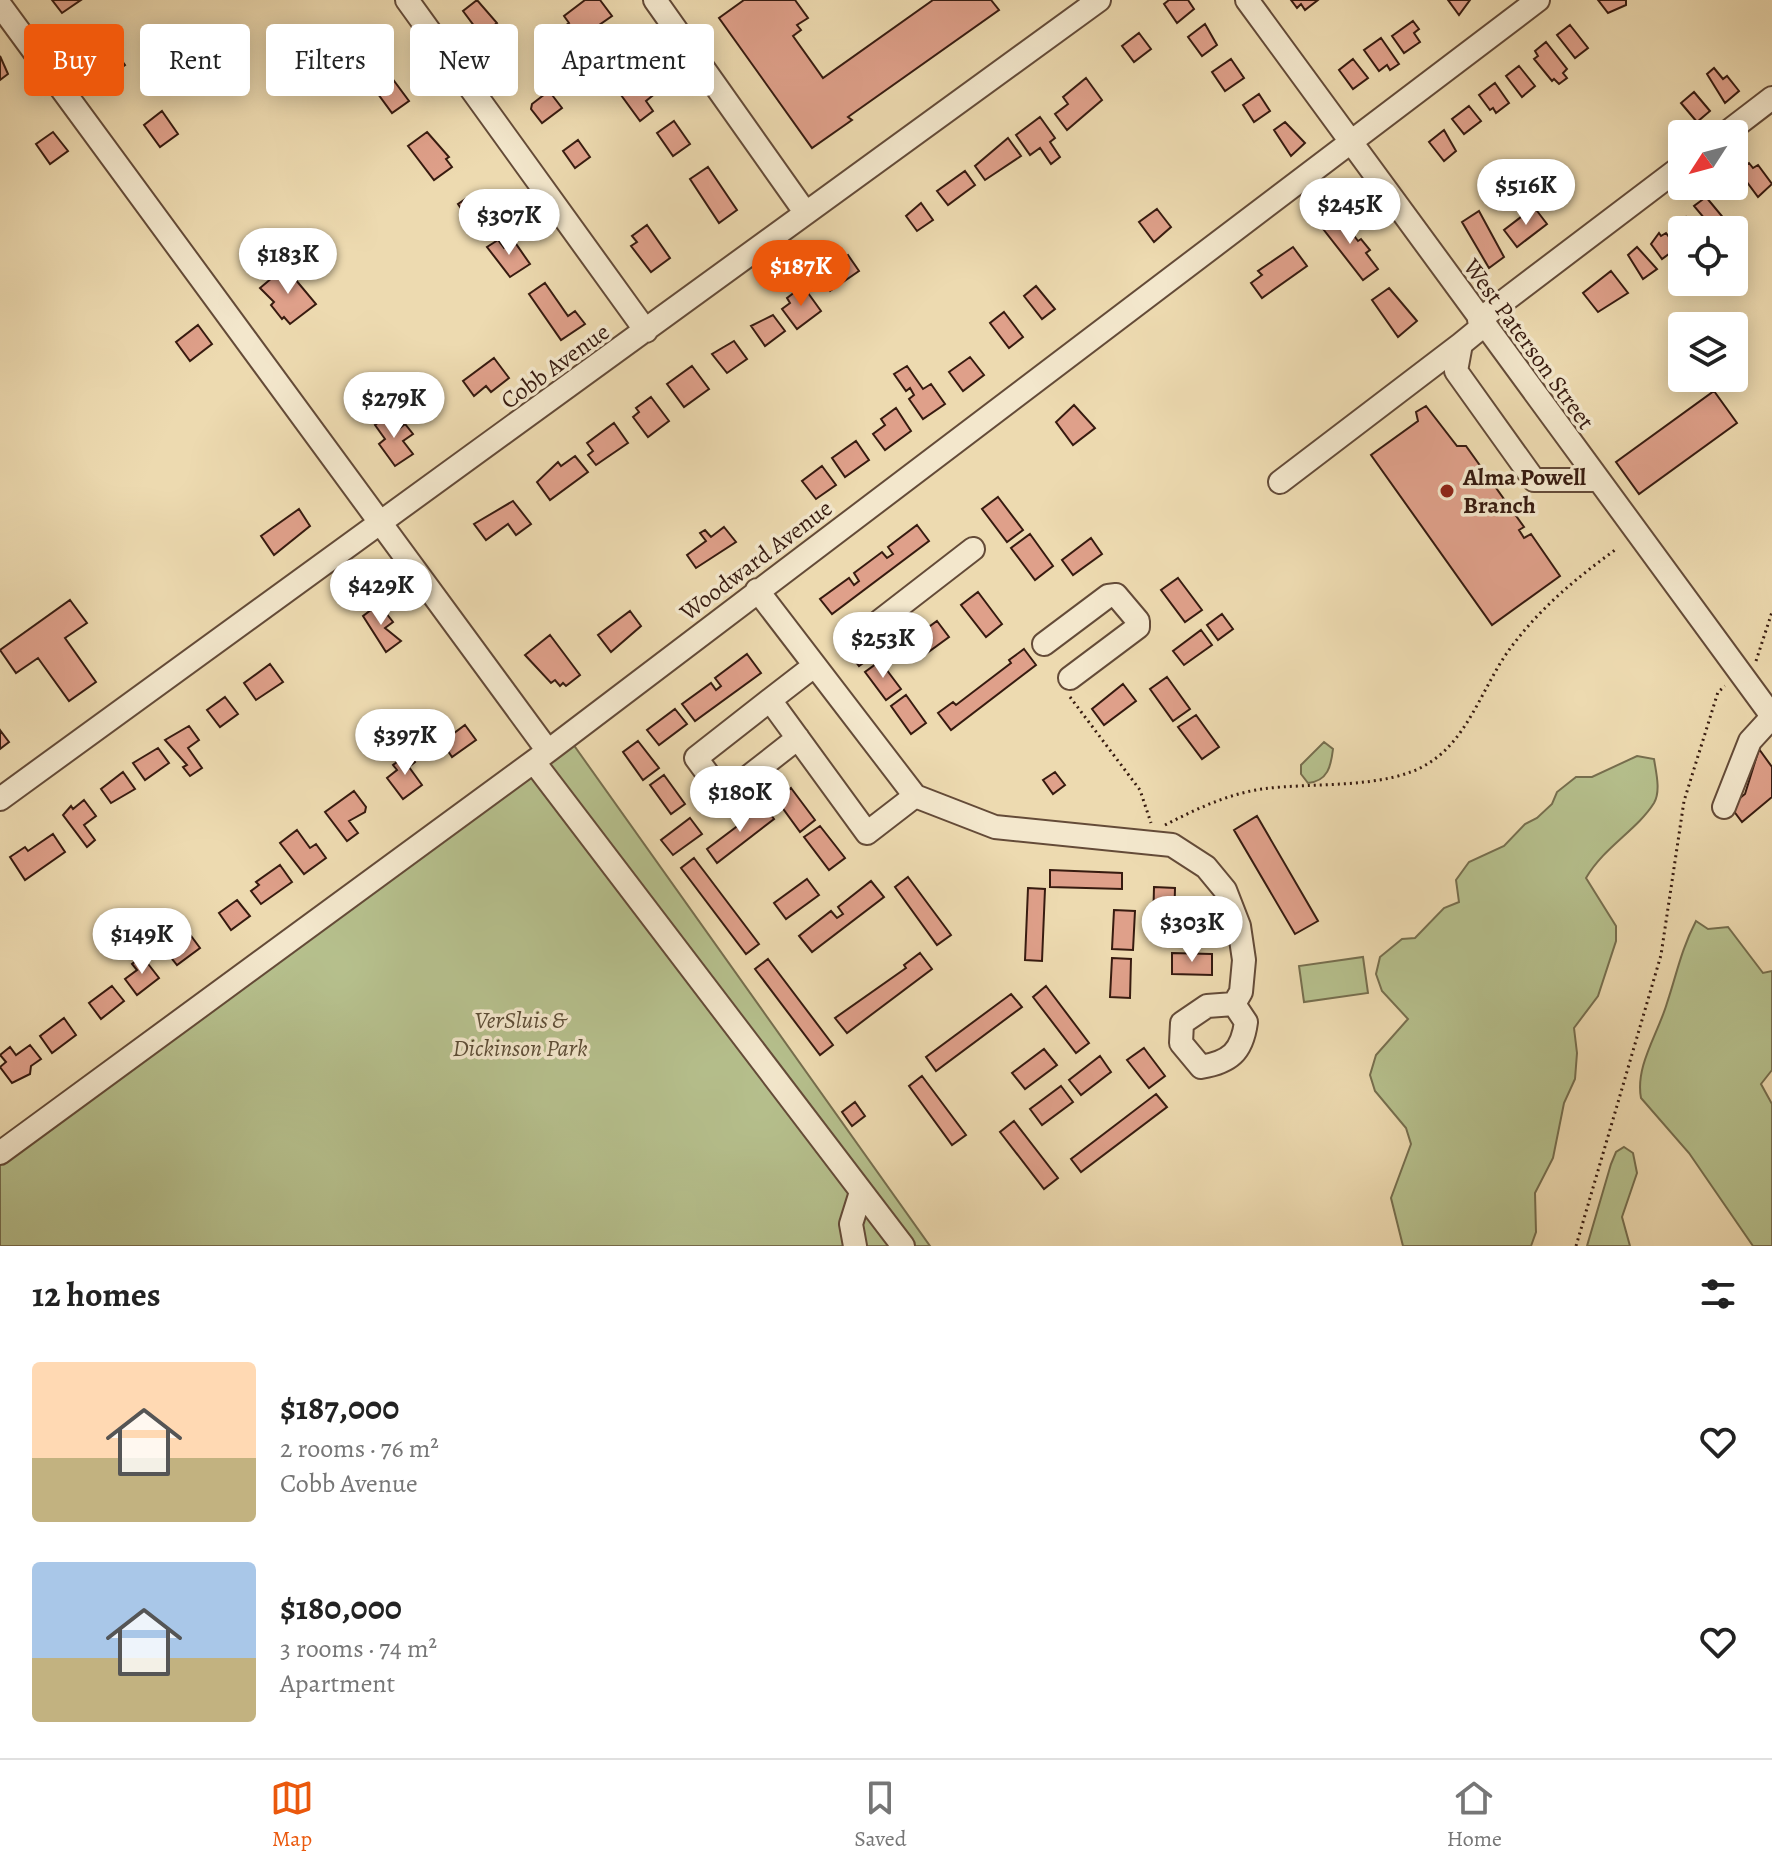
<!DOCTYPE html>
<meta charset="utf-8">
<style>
body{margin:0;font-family:Alegreya,serif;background:#f6f6f6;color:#222;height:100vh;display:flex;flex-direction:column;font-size:30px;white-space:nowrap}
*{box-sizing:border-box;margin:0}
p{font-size:26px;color:#767676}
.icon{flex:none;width:44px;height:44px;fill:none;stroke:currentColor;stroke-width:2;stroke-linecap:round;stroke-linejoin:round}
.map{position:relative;height:1246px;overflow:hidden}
.side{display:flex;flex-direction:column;background:#fff;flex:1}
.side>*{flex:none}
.hud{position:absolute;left:24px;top:24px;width:800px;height:72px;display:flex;gap:16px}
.needle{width:52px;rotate:234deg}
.fabs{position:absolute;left:1668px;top:120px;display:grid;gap:16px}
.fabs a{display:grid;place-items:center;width:80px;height:80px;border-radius:8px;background:#fff;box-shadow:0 4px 20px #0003;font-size:40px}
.price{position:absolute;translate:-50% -68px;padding:0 18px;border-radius:28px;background:#fff;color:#222;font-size:26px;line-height:52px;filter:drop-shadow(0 2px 4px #0008)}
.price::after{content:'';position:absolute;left:50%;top:48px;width:24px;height:18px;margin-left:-12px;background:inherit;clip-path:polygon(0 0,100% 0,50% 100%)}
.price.active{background:#ea580c;color:#fff}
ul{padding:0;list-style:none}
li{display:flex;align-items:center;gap:24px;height:200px;padding:0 32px}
li span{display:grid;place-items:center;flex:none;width:224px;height:160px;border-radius:8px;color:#555}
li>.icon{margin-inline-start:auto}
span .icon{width:96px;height:96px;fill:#fffc;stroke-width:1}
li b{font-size:34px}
h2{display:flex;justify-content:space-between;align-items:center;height:96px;padding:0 32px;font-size:34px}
.pill{padding:0 28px;border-radius:8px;background:#fff;box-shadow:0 4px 20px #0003;font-size:28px;line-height:72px}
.pill.active{background:#ea580c;color:#fff}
.dock{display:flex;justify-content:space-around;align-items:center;height:112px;border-top:2px solid #e0e0e0;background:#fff;font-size:22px;color:#767676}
.dock a{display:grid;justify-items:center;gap:4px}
.dock .active{color:#ea580c}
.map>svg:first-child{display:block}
</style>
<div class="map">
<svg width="1772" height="1246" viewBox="0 0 1772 1246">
<rect width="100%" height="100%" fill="#eddab0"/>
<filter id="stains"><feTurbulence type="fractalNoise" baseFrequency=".0025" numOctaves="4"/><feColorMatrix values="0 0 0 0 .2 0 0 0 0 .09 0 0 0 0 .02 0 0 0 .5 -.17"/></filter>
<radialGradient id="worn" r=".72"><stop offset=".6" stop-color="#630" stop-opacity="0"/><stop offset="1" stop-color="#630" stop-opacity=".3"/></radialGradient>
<path fill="#b6c08d" stroke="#766e4e" stroke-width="2" d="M568 737 930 1246H0V1155Z
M1324 742 1333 749C1331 766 1328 781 1308 783L1301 774V765Z
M1637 756 1654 759C1656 772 1661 791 1654 803 1637 830 1604 847 1586 878L1616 926V941L1598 996 1574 1028 1577 1053 1575 1079 1564 1103 1553 1158 1535 1193 1536 1232 1531 1246H1403L1391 1198 1411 1144 1406 1128 1375 1091 1370 1075 1376 1055 1408 1019 1382 991 1376 974 1380 957 1402 939 1415 938 1444 908 1459 902 1456 880 1469 862 1504 846 1525 824 1537 818 1552 804 1557 792 1576 777H1592Z
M1696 921 1708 929 1728 927 1763 973 1772 971V1070L1761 1084 1772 1104V1246H1753L1689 1153 1641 1098C1635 1066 1658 1034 1667 1003 1677 973 1681 950 1696 921Z
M1363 957 1368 993 1304 1002 1299 966Z
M1624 1147 1633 1153 1637 1173 1622 1217 1630 1246H1587L1611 1164 1616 1152Z"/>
<path fill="#dfa08a" stroke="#371b10" stroke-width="2" d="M52 0H81L62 13Z
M477 0 497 23 481 35 463 11Z
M585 0H600L612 16 573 43 562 28 569 23 564 16Z
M744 0H795L808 18 797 25 801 30 793 36 823 78 933 0H991L999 10 848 117 852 120 812 148 719 18Z
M1169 0H1188L1194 9 1177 23 1164 4Z
M1291 0H1318L1305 10 1301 4 1297 8Z
M1448 0H1470L1459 15Z
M1598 0H1626V5L1608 13Z
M1413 21 1419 29 1414 33 1420 42 1404 53 1392 36Z
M1205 24 1217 45 1202 56 1188 37Z
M1570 25 1588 48 1575 58 1557 35Z
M354 27 372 54 367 57 373 65 359 75 338 37Z
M98 28 125 65 109 77 80 40Z
M1139 33 1151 49 1134 62 1122 46Z
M1381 38 1399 64 1390 70 1387 65 1379 71 1364 50Z
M602 39 609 49 620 42 630 58 607 74 589 47Z
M1546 42 1567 69 1563 73 1567 78 1559 84 1554 79 1552 81 1534 59 1538 56 1535 51Z
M0 56 8 74 0 80Z
M1231 59 1244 78 1225 91 1212 72Z
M1353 59 1368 78 1353 89 1339 70Z
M383 66 409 101 392 113 367 79Z
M1519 66 1535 86 1522 97 1506 76Z
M1714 68 1723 79 1727 76 1739 91 1725 103 1707 74Z
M645 77 657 92 646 101 653 111 640 121 621 95Z
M1086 78 1102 100 1067 130 1055 114 1068 104 1063 97Z
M1495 83 1509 103 1496 113 1493 108 1490 110 1479 95Z
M549 91 562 108 542 123 531 109 532 104Z
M1694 92 1710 111 1697 122 1681 103Z
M1259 94 1270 111 1254 122 1243 105Z
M1469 106 1481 121 1464 134 1452 119Z
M162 111 178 134 160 147 144 125Z
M1040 117 1055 138 1050 142 1060 157 1051 164 1040 148 1030 155 1016 135Z
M674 121 690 144 673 156 657 133Z
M1285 122 1305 143 1291 156 1274 130Z
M1444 130 1456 151 1444 161 1429 142Z
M53 132 68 151 50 164 36 144Z
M427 132 449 157 446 159 452 167 434 180 408 146Z
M1008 138 1021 156 985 180 975 166Z
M578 140 590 157 575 168 563 151Z
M1749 163 1753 168 1758 165 1772 184 1758 197 1738 170Z
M708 167 737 210 719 223 690 179Z
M965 171 975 185 948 205 937 191Z
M470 196 478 208 483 204 499 225 481 238 458 204Z
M1706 197 1726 221 1714 230 1694 206Z
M921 203 933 220 917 231 906 216Z
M1534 207 1547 224 1517 247 1504 230Z
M1157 209 1171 227 1154 242 1139 222Z
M1479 211 1504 257 1489 268 1462 222Z
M1337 213 1358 241 1361 239 1370 250 1366 253 1378 269 1363 280 1320 225Z
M1686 217 1696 230H1682V243L1671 229Z
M647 225 670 258 651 272 631 246 637 242 632 236Z
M1659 233 1661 236 1666 233 1677 248 1662 259 1651 244Z
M498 240 504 248 514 241 530 264 510 277 487 247Z
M1293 247 1307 266 1262 298 1251 283 1262 275 1258 271Z
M1637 247 1657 269 1643 279 1628 255Z
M848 255 859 271 830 291 822 281 832 273 828 267Z
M285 267 316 304 290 324 284 317 282 319 271 305 274 302 260 288Z
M1611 271 1628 293 1598 312 1583 293Z
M545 283 568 316 575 311 585 324 561 340 529 294Z
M803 286 821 311 797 329 782 309 790 303 787 298Z
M1036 286 1055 309 1042 319 1024 296Z
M1389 288 1417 321 1398 337 1372 300Z
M1004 312 1023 337 1009 348 990 323Z
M773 315 785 331 765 346 751 326Z
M198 325 212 344 190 361 176 342Z
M734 341 747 359 727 373 712 354Z
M970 357 984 375 963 391 949 372Z
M494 358 509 378 491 392 486 386 474 396 463 381Z
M692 366 709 389 684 407 667 384Z
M907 366 923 389 931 384 945 404 923 419 909 399 914 395 910 388 906 391 894 374Z
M1714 391 1737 423 1639 494 1616 462Z
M651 397 669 421 648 437 633 417 639 412 636 408Z
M1074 405 1095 428 1073 445 1056 422Z
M1426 406 1457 446H1466L1524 527 1519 530 1524 538 1531 534 1560 576 1492 625 1371 455 1418 421 1416 412Z
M896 408 911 431 885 450 873 434 885 425 881 419Z
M390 414 400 428 405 424 413 434 403 441 413 454 395 466 379 444 385 439 375 425Z
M614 423 628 443 596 465 588 455 593 451 587 443Z
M856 441 869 460 845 477 832 458Z
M575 456 588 472 550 500 537 482 558 462 561 466Z
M822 466 836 485 816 499 802 481Z
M998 497 1023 530 1007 542 982 509Z
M513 501 531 524 516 535 508 524 486 540 474 524Z
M299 509 310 526 274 555 261 536Z
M917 525 929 541 832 614 820 599 849 578 854 585 859 581 854 573 882 552 887 558 893 554 888 547Z
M724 527 736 542 696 568 687 555 706 541 700 533 705 530 711 537Z
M1030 534 1053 566 1035 580 1011 548Z
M1091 538 1102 554 1073 575 1062 560Z
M1178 578 1202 610 1185 622 1161 590Z
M978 592 1002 624 986 637 961 605Z
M70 600 87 623 65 638 96 682 69 701 38 658 16 673 0 650Z
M379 604 393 622 385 628 401 641 386 652 363 616Z
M630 611 641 626 611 652 598 635Z
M1222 614 1233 629 1218 640 1207 625Z
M937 621 949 637 916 661 904 645Z
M853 627 874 655 859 666 838 638Z
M1201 630 1212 645 1184 665 1173 651Z
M550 635 580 675 566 686 563 683 560 686 555 680 551 683 525 655Z
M1024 649 1036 665 951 730 938 713 953 702 956 705 1011 663 1009 660Z
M747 654 761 673 695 721 682 704 711 683 716 690 721 686 715 678Z
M880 661 901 689 886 700 865 672Z
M270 664 283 682 256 700 244 683Z
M1167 677 1190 709 1173 721 1150 689Z
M1123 684 1136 701 1104 725 1092 709Z
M906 695 926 723 911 734 891 706Z
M225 697 238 714 220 727 207 710Z
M675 709 687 724 659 745 647 730Z
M1196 715 1219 747 1202 759 1178 727Z
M465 725 476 740 452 757 442 742Z
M189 726 199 740 188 748 202 768 190 776 183 767 187 765 165 740Z
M0 730 9 742 0 749Z
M638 741 659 768 643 780 623 752Z
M158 748 169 763 145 780 133 763Z
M1759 749 1772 767V797L1742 822 1730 806 1745 794Z
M409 753 415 762 409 767 422 785 403 799 387 778 397 770 393 765Z
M123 772 135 789 111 803 101 789Z
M1055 772 1065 785 1053 794 1043 780Z
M664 775 685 804 671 814 650 785Z
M791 788 815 820 800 832 776 799Z
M354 791 366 807 365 812 349 821 358 833 347 841 325 812Z
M84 800 96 816 84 825 95 840 87 847 63 815 71 806 73 809Z
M764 806 774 819 717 863 707 849Z
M1257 816 1318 921 1295 934 1234 830Z
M690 818 702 834 673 855 661 840Z
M820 826 845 858 829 870 804 837Z
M297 830 310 848 316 844 326 858 304 874 280 843Z
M53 834 65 852 25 880 10 857 25 847 28 851Z
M694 858 759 944 746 954 681 868Z
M280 865 292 882 261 904 251 891 259 885 256 882Z
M1050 870 1122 873V889L1050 887Z
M908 877 951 935 937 945 895 887Z
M807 879 819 895 786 919 774 903Z
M871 881 884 897 812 952 799 936 831 911 837 918 843 914 838 907Z
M1154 887 1175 888 1174 928H1153Z
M1028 888 1045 889 1042 961 1025 960Z
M237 900 250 916 231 930 219 913Z
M1114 910 1135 911 1133 950 1112 949Z
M183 925 200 948 177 965 165 950 184 936 179 929Z
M920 953 932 969 847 1033 835 1018 906 968 904 965Z
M1172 953 1212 954V975L1172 974Z
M142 956 159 978 137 995 125 979 137 970 132 964Z
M1112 958 1131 959 1130 998 1110 997Z
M768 959 833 1045 820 1055 755 969Z
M112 986 124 1001 101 1019 89 1003Z
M1046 986 1089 1043 1076 1053 1033 997Z
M1011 994 1022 1007 936 1071 926 1057Z
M64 1018 76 1035 52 1053 40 1036Z
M30 1045 41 1059 31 1066 30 1074 12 1083 0 1067 6 1062 0 1055 10 1047 16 1055Z
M1144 1048 1165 1076 1149 1088 1127 1060Z
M1044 1049 1057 1065 1025 1089 1012 1073Z
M1100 1056 1111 1072 1081 1095 1069 1080Z
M922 1076 966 1135 952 1145 909 1086Z
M1061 1086 1073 1102 1042 1125 1030 1109Z
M1156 1094 1167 1107 1081 1172 1071 1159Z
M855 1102 865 1116 852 1126 842 1112Z
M1014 1121 1058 1178 1044 1189 1000 1132Z"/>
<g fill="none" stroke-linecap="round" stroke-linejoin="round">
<g stroke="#644b38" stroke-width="26">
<path id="minor" d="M407 0 646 331
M655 0 805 212
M1247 0 1772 716
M0 5 548 751
M1725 134 1772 98
M1479 320 1682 166
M1483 326 1461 344 1456 371 1534 480H1598
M1280 482 1461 344
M757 590 915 796 995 827 1172 845 1206 867 1225 890 1239 926 1244 960 1241 992 1234 1004 1207 1006 1182 1023 1181 1043 1201 1067C1230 1062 1242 1052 1246 1022L1234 1004
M880 621 973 549
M1044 644 1108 596 1116 595 1138 621V627L1070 678
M814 666 770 700 867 833 915 796
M770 700 696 758 724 796 798 738
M534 762 903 1246
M0 799 1099 0
M1724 807 1750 741 1772 717
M0 1153 548 751 1538 0
M855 1246 851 1224 861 1192"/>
</g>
<path stroke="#371b10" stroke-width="3" stroke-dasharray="2 4" stroke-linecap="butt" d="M1756 661 1772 612
M1070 697 1140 790 1151 823
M1165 825C1196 809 1228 794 1262 789 1312 782 1387 790 1429 763 1468 739 1483 686 1509 650 1539 609 1575 579 1615 550
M1576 1246 1661 955 1684 801 1718 692 1725 686"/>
<use href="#minor" stroke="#f3e7cc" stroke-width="22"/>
</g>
<circle fill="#8f2418" stroke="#f3e7cc" stroke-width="3" cx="1447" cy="491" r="8"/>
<g text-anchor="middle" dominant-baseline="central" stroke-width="7" stroke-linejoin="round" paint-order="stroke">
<g font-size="24" fill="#371b10" stroke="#f3e7cc">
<text transform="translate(1529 344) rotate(54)">West Paterson Street</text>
<text transform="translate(555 366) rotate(-36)">Cobb Avenue</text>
<text transform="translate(756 560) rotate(-37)">Woodward Avenue</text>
</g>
<g font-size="24" font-weight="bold" fill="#371b10" stroke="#f3e7cc" text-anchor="start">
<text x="1463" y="477">Alma Powell<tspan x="1463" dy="28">Branch</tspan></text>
</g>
<g font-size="24" font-style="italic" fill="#5d4d36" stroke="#f3e7cc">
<text x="520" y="1020">VerSluis &amp;<tspan x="520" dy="28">Dickinson Park</tspan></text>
</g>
</g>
<rect width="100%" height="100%" filter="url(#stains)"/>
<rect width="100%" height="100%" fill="url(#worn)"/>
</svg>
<div class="fabs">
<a><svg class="needle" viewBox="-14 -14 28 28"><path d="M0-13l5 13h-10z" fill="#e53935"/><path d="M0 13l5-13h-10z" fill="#767676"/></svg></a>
<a><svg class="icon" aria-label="locate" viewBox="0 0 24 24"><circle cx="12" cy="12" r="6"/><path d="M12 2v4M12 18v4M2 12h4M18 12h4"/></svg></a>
<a><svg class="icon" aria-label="layers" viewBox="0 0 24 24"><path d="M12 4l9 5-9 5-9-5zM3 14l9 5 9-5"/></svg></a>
</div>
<b class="price" style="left:1526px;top:227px">$516K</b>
<b class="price" style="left:1350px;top:246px">$245K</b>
<b class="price" style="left:509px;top:257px">$307K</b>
<b class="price" style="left:288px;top:296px">$183K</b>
<b class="price active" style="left:801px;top:308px">$187K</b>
<b class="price" style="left:394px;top:440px">$279K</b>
<b class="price" style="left:381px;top:627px">$429K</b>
<b class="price" style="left:883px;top:680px">$253K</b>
<b class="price" style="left:405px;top:777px">$397K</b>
<b class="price" style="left:740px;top:834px">$180K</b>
<b class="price" style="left:1192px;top:964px">$303K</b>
<b class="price" style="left:142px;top:976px">$149K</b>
<div class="hud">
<a class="pill active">Buy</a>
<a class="pill">Rent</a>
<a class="pill">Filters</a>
<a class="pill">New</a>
<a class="pill">Apartment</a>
</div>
</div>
<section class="side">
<h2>12 homes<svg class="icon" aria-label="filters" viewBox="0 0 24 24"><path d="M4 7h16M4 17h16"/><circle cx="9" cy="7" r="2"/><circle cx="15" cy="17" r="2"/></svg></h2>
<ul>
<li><span style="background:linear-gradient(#ffd9b3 60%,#c2b280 0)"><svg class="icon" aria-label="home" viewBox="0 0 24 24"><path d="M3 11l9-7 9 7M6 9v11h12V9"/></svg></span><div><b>$187,000</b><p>2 rooms · 76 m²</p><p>Cobb Avenue</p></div><svg class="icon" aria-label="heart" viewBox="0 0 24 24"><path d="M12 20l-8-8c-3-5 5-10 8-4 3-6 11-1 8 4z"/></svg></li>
<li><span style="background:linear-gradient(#a9c7e8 60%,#c2b280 0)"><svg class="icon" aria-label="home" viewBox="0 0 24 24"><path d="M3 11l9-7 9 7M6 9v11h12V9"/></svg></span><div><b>$180,000</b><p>3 rooms · 74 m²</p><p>Apartment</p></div><svg class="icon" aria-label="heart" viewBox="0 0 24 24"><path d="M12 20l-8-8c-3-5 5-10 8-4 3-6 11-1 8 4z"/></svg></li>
</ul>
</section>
<nav class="dock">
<a class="active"><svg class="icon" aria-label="map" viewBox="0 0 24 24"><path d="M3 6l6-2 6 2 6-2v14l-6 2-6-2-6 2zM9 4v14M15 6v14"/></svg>Map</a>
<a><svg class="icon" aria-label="saved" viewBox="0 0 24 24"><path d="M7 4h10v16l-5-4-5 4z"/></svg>Saved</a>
<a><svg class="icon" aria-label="home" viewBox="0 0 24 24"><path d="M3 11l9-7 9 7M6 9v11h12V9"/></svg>Home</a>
</nav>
